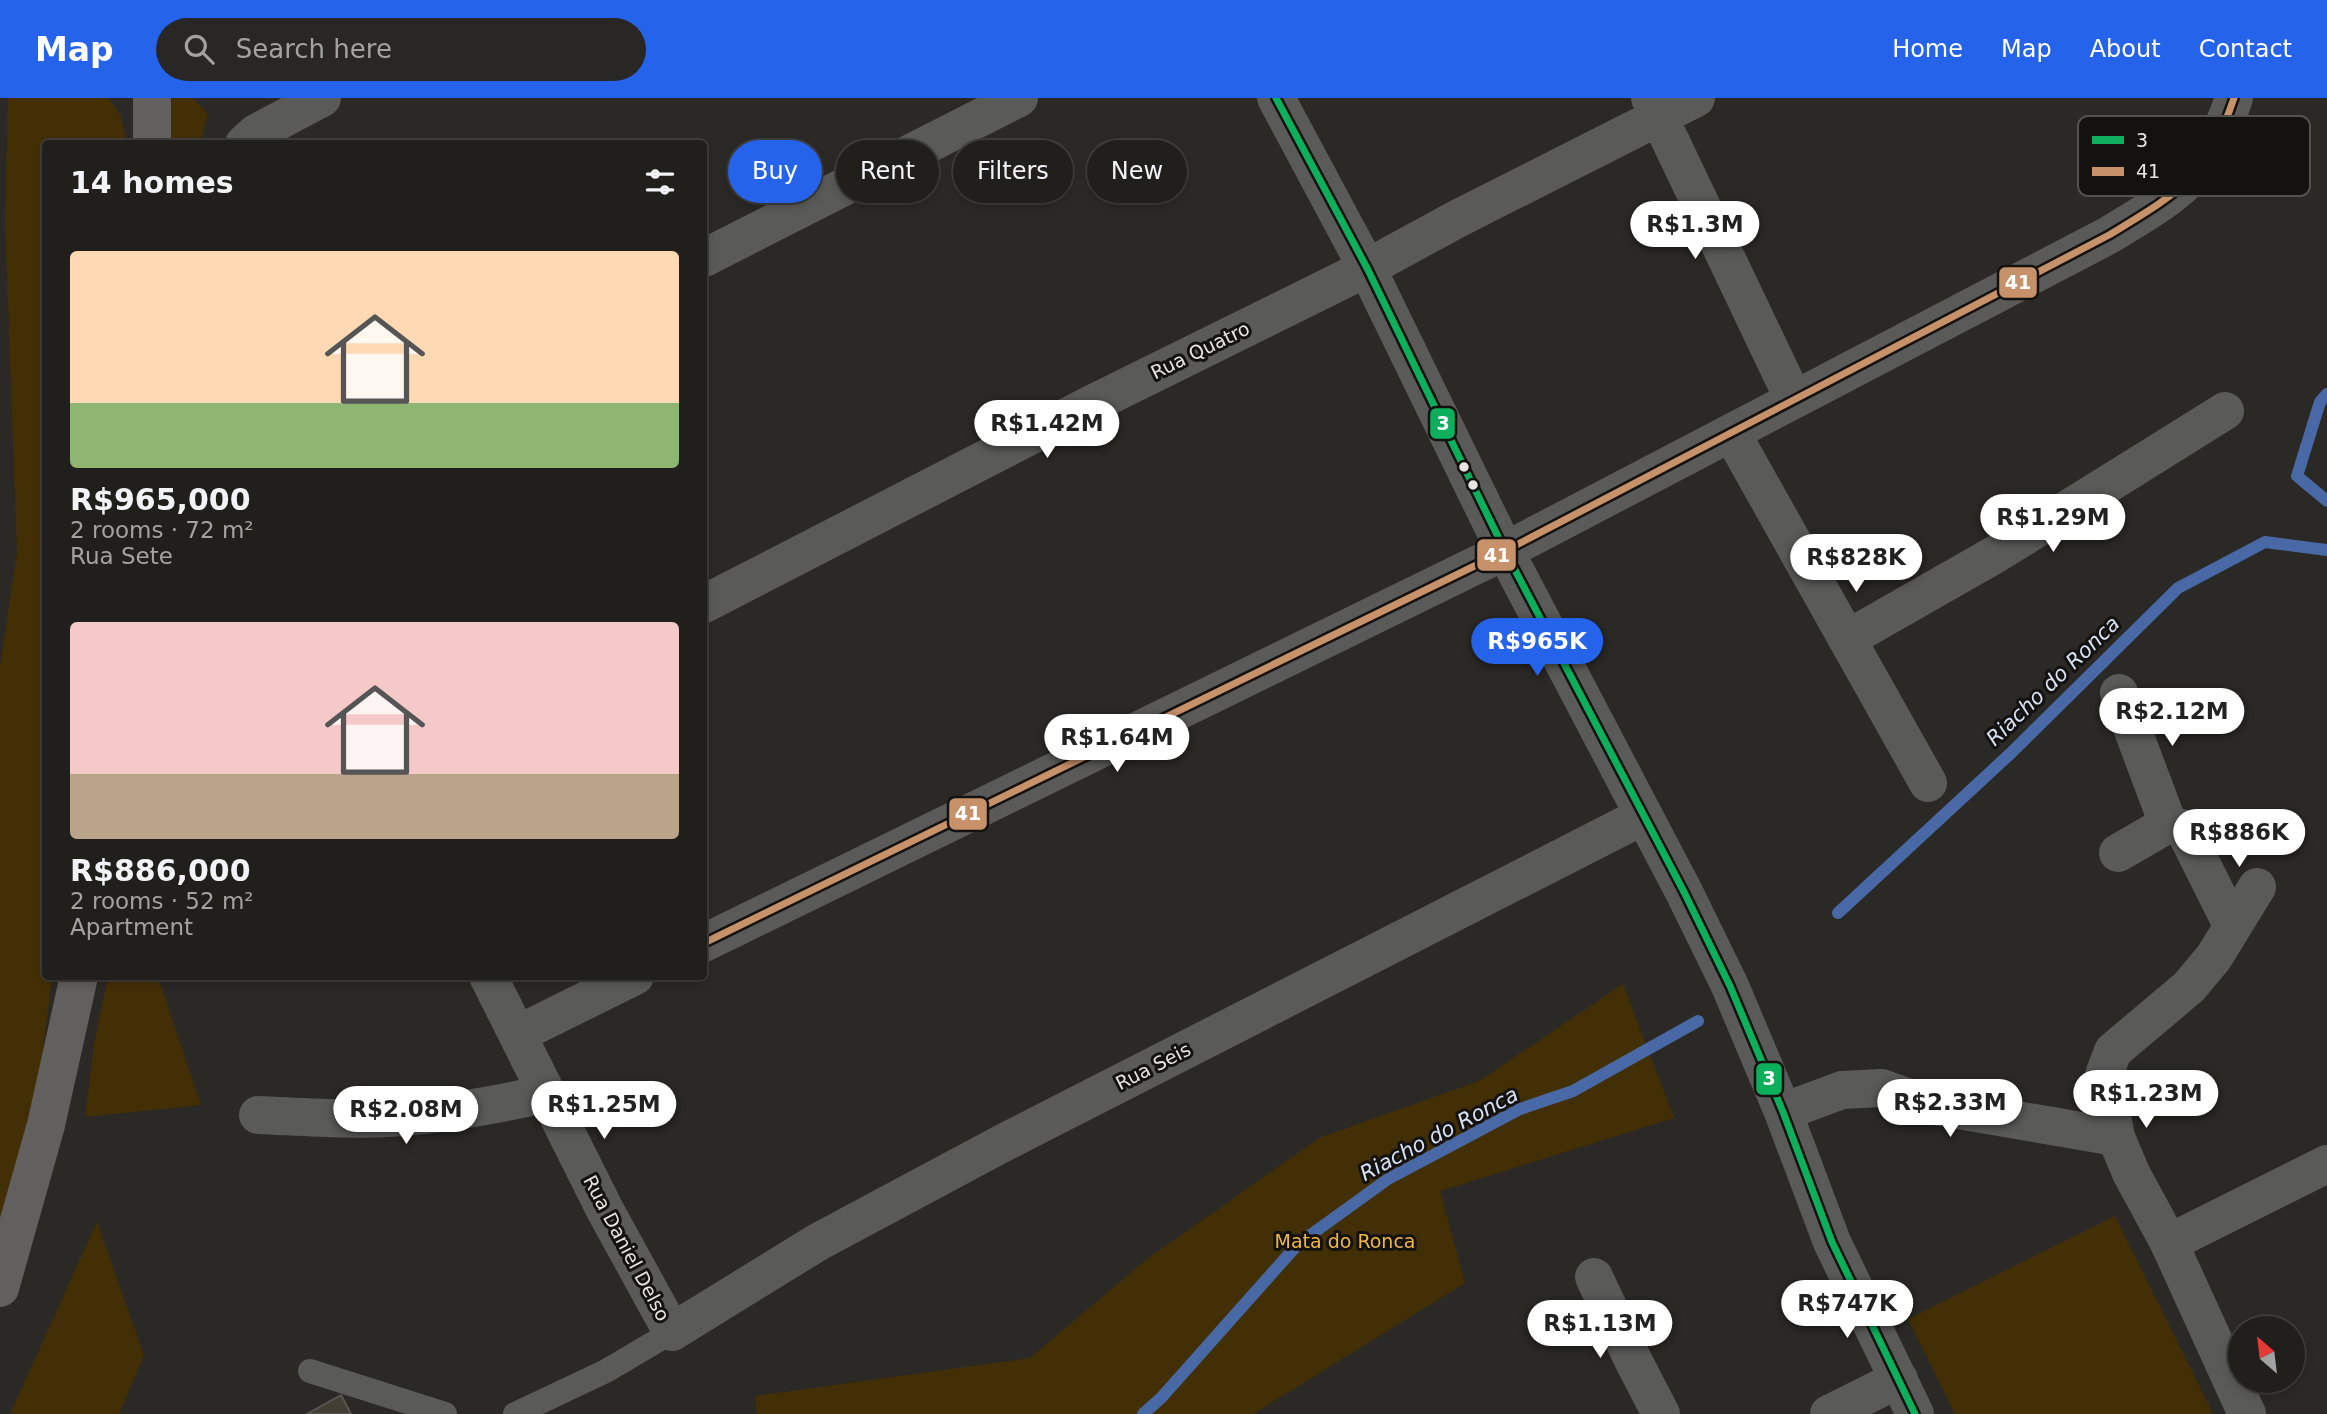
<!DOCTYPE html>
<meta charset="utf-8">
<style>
body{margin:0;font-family:"DejaVu Sans",sans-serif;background:#282725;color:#f1f3f6;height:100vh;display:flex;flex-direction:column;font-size:26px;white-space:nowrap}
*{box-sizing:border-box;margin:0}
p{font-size:23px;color:#a2a2a3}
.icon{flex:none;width:38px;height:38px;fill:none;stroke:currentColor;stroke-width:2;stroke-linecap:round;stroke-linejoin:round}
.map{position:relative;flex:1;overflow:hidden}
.sheet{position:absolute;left:42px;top:42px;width:665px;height:840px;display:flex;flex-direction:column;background:#201f1c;border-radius:7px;box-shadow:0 4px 10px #0003,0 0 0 2px #3d3d3b}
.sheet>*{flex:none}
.hud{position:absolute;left:728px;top:42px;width:665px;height:63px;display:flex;gap:14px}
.needle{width:46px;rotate:332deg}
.tools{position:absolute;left:2228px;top:1218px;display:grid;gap:14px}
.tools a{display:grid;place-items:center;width:77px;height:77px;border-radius:50%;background:#201f1c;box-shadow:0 4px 10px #0003,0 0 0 2px #3d3d3b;font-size:35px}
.price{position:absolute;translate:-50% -60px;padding:0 16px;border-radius:24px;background:#fff;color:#222;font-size:23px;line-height:46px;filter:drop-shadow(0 2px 4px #0008)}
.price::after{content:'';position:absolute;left:50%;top:42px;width:21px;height:16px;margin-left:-10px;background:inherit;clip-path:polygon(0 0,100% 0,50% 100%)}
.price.on{background:#2563eb;color:#fff}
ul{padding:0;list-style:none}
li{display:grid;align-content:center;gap:14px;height:371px;padding:0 28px}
li span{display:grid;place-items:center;height:217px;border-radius:7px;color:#555}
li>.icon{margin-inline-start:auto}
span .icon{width:126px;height:126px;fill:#fffc;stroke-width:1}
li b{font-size:30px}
h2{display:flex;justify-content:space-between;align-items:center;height:84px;padding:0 28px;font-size:30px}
.chip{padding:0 24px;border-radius:32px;background:#201f1c;box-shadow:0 4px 10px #0003,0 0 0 2px #3d3d3b;font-size:24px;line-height:63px}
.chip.on{background:#2563eb;color:#fff}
header{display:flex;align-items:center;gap:42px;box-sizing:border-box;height:98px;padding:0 35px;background:#2563eb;color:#fff}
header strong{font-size:33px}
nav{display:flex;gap:38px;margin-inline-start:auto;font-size:24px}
.search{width:490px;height:63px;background:#282725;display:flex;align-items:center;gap:18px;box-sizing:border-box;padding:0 24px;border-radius:38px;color:#a2a2a3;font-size:26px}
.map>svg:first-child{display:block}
</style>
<header>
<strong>Map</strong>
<div class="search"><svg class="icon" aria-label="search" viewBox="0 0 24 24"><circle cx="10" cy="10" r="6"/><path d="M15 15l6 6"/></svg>Search here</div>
<nav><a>Home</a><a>Map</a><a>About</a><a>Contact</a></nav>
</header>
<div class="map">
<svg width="2327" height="1316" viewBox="0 0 2327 1316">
<rect width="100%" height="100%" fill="#2b2925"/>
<path fill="#432f05" d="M8 0H109L121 19 127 45 46 46V878L52 879 39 983 0 1130V569L17 454 5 124Z
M172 0H193L208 16 200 45 166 46Z
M108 878 158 879 201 1007 85 1019 94 946Z
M1623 886 1674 1020 1440 1093 1465 1185 1253 1316H757L755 1298 1030 1260 1147 1161 1319 1040 1479 983Z
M2115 1118 2213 1316H1955L1908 1221Z
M97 1124 144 1257 119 1316H10Z"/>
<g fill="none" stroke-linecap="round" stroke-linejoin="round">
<path stroke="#4869a5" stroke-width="12" d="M2327 296 2320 304 2297 378 2327 403
M1838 815 2011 655 2178 490 2265 444 2327 452
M1143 1316 1161 1300 1298 1146 1388 1081 1520 1011 1573 993 1698 923"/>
</g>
<path fill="#433e33" stroke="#585653" stroke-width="2" d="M341 1297 351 1316H307Z"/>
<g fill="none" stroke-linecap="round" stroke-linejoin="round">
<path stroke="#5a5a58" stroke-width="24" d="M310 1273 445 1316
M515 1316 606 1273 672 1234"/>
<path stroke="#5a5a58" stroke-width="38" d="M1276 0 1367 170 1505 453 1684 794 1730 888 1783 1014 1832 1144 1915 1316
M1650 0 1793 300
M244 46 256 35 322 0
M704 160 1019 0
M1732 336 1928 685
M704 506 1092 306 1367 170 1457 121 1696 0
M1847 541 1996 456 2225 313
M2119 595 2168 726
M2118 755 2168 726 2184 731 2232 827
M2257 789 2214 859 2189 889 2113 953 2104 977 2116 1039 2131 1075 2169 1145 2327 1066
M704 845 1505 453 2109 137C2178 95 2207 80 2234 0
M488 878 605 1112 672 1234 818 1144 1003 1045 1643 718
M518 936 635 878
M1783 1014 1842 992 1882 990 1929 1007 2116 1039
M258 1017C306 1019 355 1023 403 1019 452 1015 499 1006 546 996
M2169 1145 2247 1316
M1594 1179 1632 1260 1661 1316
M1829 1316 1899 1281"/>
<path stroke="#62605e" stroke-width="38" d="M152 46V0
M0 1190 46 1027 79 878"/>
<g stroke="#141210" stroke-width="12">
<path id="bus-1" d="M1276 0 1367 170 1505 453 1684 794 1730 888 1783 1014 1832 1144 1915 1316"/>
</g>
<g stroke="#141210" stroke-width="12">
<path id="bus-2" d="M704 845 1505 453 2109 137C2178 95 2207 80 2234 0"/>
</g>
<use href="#bus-1" stroke="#0daf5c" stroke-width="7"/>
<use href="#bus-2" stroke="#c7916a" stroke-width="7"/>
</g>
<g fill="#e7e5e0" stroke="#141210" stroke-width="2.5">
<circle cx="1464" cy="369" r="6"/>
<circle cx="1473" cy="387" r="6"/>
</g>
<g text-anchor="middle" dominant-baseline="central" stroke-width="6" stroke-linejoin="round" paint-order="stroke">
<g font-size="19" fill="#e7e5e0" stroke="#141210">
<text transform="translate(1200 252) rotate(-26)">Rua Quatro</text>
<text transform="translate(1153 968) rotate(-27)">Rua Seis</text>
<text transform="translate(627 1150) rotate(62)">Rua Daniel Delso</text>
</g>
<g font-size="19" fill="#f1b744" stroke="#141210">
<text x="1345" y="1143">Mata do Ronca</text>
</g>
<g font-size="21" font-style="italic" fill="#d7e2f5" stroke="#141210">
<text transform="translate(2053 583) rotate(-44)">Riacho do Ronca</text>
<text transform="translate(1439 1036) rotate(-28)">Riacho do Ronca</text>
</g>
</g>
<rect x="2078" y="18" width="232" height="80" rx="10" fill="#141210" stroke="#53514e" stroke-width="2"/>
<rect x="2092" y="38" width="32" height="8" fill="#0daf5c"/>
<rect x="2092" y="69" width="32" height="9" fill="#c7916a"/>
<g font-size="19" fill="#e7e5e0">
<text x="2136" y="49">3</text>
<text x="2136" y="80">41</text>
</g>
<g stroke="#141210" stroke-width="2.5">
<rect x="1998" y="168" width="40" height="33" rx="7" fill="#c7916a"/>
<rect x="1429" y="309" width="27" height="33" rx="7" fill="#0daf5c"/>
<rect x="1476" y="440" width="41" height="34" rx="7" fill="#c7916a"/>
<rect x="948" y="699" width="40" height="34" rx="7" fill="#c7916a"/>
<rect x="1755" y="964" width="28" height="34" rx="7" fill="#0daf5c"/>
</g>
<g font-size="19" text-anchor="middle" font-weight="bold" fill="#fff">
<text x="2018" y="191">41</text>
<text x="1443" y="332">3</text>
<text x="1497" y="464">41</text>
<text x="968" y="722">41</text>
<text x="1769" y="987">3</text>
</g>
</svg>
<div class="tools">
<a><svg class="needle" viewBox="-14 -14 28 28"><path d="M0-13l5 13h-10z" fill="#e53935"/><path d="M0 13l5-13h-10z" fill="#a2a2a3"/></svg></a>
</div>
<b class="price" style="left:1695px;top:163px">R$1.3M</b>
<b class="price" style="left:1047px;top:362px">R$1.42M</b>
<b class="price" style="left:2053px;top:456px">R$1.29M</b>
<b class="price" style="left:1856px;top:496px">R$828K</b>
<b class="price on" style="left:1537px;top:580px">R$965K</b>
<b class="price" style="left:2172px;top:650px">R$2.12M</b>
<b class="price" style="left:1117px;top:676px">R$1.64M</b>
<b class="price" style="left:2239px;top:771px">R$886K</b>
<b class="price" style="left:2146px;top:1032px">R$1.23M</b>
<b class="price" style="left:1950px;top:1041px">R$2.33M</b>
<b class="price" style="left:604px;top:1043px">R$1.25M</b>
<b class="price" style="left:406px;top:1048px">R$2.08M</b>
<b class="price" style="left:1847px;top:1242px">R$747K</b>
<b class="price" style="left:1600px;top:1262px">R$1.13M</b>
<div class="hud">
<a class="chip on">Buy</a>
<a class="chip">Rent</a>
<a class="chip">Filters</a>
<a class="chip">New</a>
</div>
<section class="sheet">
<h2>14 homes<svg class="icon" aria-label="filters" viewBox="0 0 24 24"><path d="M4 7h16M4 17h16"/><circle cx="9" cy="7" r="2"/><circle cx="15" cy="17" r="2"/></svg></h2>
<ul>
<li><span style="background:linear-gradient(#ffd9b3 70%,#8fb573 0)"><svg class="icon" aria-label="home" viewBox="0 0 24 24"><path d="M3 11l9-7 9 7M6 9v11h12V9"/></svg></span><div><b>R$965,000</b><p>2 rooms · 72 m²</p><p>Rua Sete</p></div></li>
<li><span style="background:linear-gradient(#f6c9c9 70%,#b9a48a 0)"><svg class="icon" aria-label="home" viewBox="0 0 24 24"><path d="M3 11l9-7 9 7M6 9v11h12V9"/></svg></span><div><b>R$886,000</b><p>2 rooms · 52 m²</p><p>Apartment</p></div></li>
</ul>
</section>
</div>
